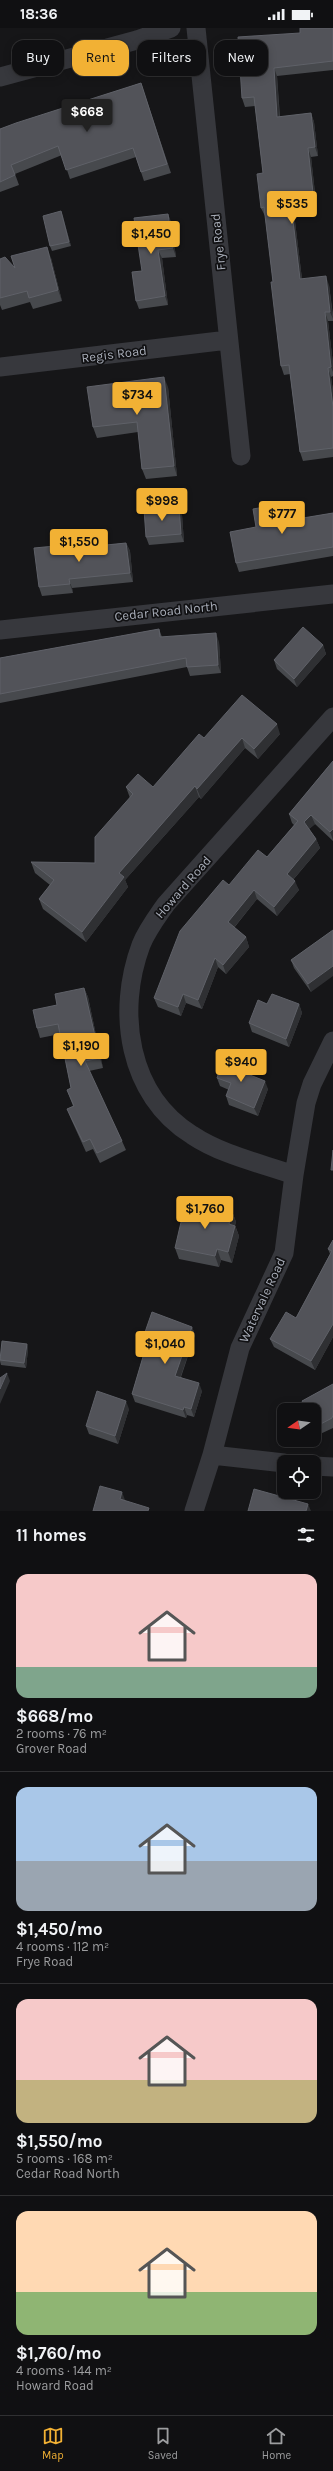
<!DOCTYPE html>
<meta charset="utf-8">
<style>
body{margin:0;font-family:Karla,sans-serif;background:#19191b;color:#f1f3f6;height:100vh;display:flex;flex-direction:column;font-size:15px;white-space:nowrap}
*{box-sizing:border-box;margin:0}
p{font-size:13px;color:#9c9d9f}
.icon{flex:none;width:22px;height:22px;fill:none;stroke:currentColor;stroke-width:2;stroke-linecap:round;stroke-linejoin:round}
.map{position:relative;height:1483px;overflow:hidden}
.sheet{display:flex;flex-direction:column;background:#101012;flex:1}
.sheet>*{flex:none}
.top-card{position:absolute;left:12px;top:12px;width:309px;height:36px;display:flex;gap:8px}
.needle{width:26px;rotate:257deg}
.fabs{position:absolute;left:277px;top:1375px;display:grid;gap:8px}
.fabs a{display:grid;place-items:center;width:44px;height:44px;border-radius:8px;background:#101012;box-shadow:0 2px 10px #0003,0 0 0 1px #303032;font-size:20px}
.price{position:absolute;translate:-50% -34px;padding:0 9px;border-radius:4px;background:#f2b134;color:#111;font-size:13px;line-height:26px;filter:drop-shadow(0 1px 2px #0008)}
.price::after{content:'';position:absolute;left:50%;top:24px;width:12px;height:9px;margin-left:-6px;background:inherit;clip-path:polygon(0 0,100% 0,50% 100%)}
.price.current{background:#222;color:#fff}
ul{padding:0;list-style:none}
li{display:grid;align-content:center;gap:8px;height:212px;padding:0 16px}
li+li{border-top:1px solid #303032}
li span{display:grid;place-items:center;height:124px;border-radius:12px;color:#555}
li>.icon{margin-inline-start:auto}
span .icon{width:72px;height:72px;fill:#fffc;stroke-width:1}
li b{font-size:17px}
h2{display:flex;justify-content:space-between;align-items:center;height:48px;padding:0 16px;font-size:17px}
.tag{padding:0 14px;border-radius:12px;background:#101012;box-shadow:0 2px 10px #0003,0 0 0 1px #303032;font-size:14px;line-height:36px}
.tag.current{background:#f2b134;color:#111}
.status{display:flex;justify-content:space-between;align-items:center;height:28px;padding:0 20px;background:#101012;direction:ltr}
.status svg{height:11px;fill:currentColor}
.dock{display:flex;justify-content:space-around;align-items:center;height:56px;border-top:1px solid #303032;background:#101012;font-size:11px;color:#9c9d9f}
.dock a{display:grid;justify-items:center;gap:2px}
.dock .current{color:#f2b134}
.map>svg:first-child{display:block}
</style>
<div class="status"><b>18:36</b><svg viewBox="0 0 49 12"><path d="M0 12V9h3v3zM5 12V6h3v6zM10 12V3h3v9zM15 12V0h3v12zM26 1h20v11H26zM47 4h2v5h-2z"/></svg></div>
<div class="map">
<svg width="333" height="1483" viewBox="0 0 333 1483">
<rect width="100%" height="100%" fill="#161618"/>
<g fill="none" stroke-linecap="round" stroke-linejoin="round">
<path stroke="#37383d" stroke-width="19" d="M196 0 241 428
M0 49 137 12 171 0
M0 339 228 312
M0 602 333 566
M294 1147C260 1135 222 1127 192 1107 128 1067 116 984 141 917 147 902 157 889 166 876L333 689
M212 1427 284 1435
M314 1438 333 1439
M194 1483 212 1427 240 1320 284 1225 294 1147 306 1075 312 1056 333 1013"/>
</g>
<path fill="#47494d" d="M333 0V42L277 48 280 89 311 85 314 94 318 128 311 129 317 183 294 185 302 251 329 257 333 287V293H328L333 336V348L331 349 333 363V429L303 433 300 424 290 346 284 347 281 338 273 254 265 188 261 180 263 145 255 78 245 79 242 70 300 5Z
M141 55 171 145 144 153 136 129 70 151 62 127 15 146 19 157 0 164V101Z
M61 183 71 218 52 223 50 218Z
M168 186 171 194 176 229 162 230 168 277 139 281 136 273 142 243Z
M11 228 51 230 62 273 33 281 30 274 2 282 0 277V231L15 239Z
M168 359 177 448 146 451 142 441 138 404 97 410 93 399Z
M282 476 285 485 286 493 333 485V528L239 544 236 535 256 499Z
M182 487 184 514 149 517 146 509Z
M126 515 130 523 133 554 72 560 73 565 42 568 39 559 66 517 67 521Z
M159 601 162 609 219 614 221 645 190 648 187 639 0 675V630Z
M323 617 326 626 297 659 277 641 274 632Z
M280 706 258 731 245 720 201 771 199 769 125 852 128 859 86 914 43 881 39 871 50 857 35 845 31 834 95 835 130 770 126 759H153L204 710Z
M333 733V813L315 796 309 801 316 811 320 820 293 852 299 862 277 888 257 871 234 900 246 909 249 919 226 946 218 939 202 981 186 975 181 988 158 979 154 970 229 857 267 829 294 797 292 795 289 786Z
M333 902 311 964 294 940 291 932Z
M84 960 88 969 103 1040 89 1043 122 1113 126 1122 100 1135 93 1121 86 1124 71 1091 67 1081 73 1078 67 1062 71 1060 60 1006 40 1010 37 1000 57 977Z
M267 976H299L302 985 289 1019 252 1004 249 995Z
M250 1047 268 1061 258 1088 229 1077 226 1068 229 1062 220 1058 217 1050Z
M196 1179 232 1183 236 1194 235 1197 239 1208 232 1235 221 1232 219 1239 179 1231 175 1220Z
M333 1212V1309L315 1342 274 1319 270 1311 296 1290 330 1226 328 1221Z
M192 1299 195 1307 181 1349 202 1363 194 1389 187 1387 186 1390 135 1374 132 1366 146 1318 143 1310Z
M27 1316 28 1321 26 1340 1 1337 0 1333V1329Z
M333 1356V1400L318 1407 314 1399V1382H305L302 1373Z
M129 1381 118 1416 89 1406 86 1398Z"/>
<path fill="#2f3033" d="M274 40 277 48 280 98 277 89Z
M311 85 314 94 318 128 315 119Z
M308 120 311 129 317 183 314 174Z
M291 176 294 185 303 260 300 251Z
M61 183 63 188 71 218 69 214Z
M168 186 171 194 176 229 173 220Z
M47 219 51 230 62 273 58 262Z
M158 222 162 230 168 277 165 268Z
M326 248 329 257 333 291 330 284Z
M325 284 328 293 333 336V344L331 339Z
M328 340 331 349 333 363V379Z
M164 349 168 359 177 448 174 438Z
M282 476 285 485 288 502 285 493Z
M179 478 182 487 184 514 181 506Z
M126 515 130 523 133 554 130 545Z
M69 551 72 560 73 565 70 556Z
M216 605 219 614 221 645 218 637Z
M323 617 326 626 297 659 294 651Z
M277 696 280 706 258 731 254 721Z
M242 710 245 720 201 771 197 761Z
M195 758 199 769 125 852 128 859 86 914 82 904 119 845Z
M311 787 315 796 307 803 304 794Z
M333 801V812L330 804Z
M316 811 320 820 290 855 287 846Z
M295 853 299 862 277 888 274 879Z
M254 862 257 871 231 903 228 894Z
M246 909 249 919 226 946 223 937Z
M215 930 218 939 202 981 198 972Z
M333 938V948L311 964 308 956Z
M84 960 88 969 103 1040 100 1030Z
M183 966 186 975 181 988 178 979Z
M299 976 302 985 289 1019 286 1011Z
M247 1039 251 1047 245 1045Z
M265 1053 268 1061 258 1088 254 1080Z
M232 1183 236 1194 233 1207 229 1196Z
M235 1198 239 1208 232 1235 228 1224Z
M217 1221 221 1232 219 1239 215 1228Z
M333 1295V1309L315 1342 311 1333Z
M192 1299 195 1307 178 1356 175 1348Z
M27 1316 28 1321 26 1340 24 1335Z
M7 1345 10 1353 0 1376V1361Z
M199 1355 202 1363 194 1389 191 1381Z
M126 1373 129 1381 118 1416 115 1408Z
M184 1379 187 1387 186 1390 183 1382Z
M122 1464 125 1472 123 1480 120 1471Z
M308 1476 311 1483H306Z"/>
<path fill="#525359" stroke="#5f6168" d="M300 0H333V33L274 40 277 89 311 85 315 119 308 120 314 174 291 176 300 251 326 248 330 284H325L331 339 328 340 333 379V420L300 424 289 337 281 338 271 254H273L264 179 261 180 257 146 263 145 254 69 242 70 238 9 300 5Z
M141 55 167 136 141 144 133 120 66 142 58 118 11 137 15 147 0 154V101L16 95Z
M61 183 69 214 50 218 43 188Z
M168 186 173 220 158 222 165 268 136 273 132 244 142 243 134 190Z
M47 219 58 262 29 270 27 263 0 270V231L5 229 15 240 11 228Z
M164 349 174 438 142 441 137 394 93 399 87 359Z
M282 476 285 493 333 485V519L236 535 230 504 256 499 253 481Z
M179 478 181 506 146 509 144 481Z
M126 515 130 545 69 551 70 556 39 559 34 520 66 517V521Z
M303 599 323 617 294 651 274 632Z
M159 601 160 609 216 605 218 637 187 639 186 630 0 666V630Z
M242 667 277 696 254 721 242 710 197 761 195 758 119 845 124 849 82 904 39 871 54 852 31 834 95 835V809L133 766 126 759 138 746 153 759 199 706 204 710Z
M333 733V801L330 804 311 787 304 794 316 811 287 846 295 853 274 879 254 862 228 894 246 909 223 937 215 930 198 972 183 966 178 979 154 970 180 903 223 852 229 857 258 822 267 829 298 793 289 786Z
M333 902V938L308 956 291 932Z
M84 960 100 1030 85 1033 122 1113 97 1125 90 1111 83 1114 67 1081 74 1078 67 1062 71 1060 58 996 37 1000 33 982 57 977 55 966Z
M272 966 299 976 286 1011 249 995 258 972 267 976Z
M224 1029 247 1039 245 1045 265 1053 254 1080 226 1068 231 1055 217 1050Z
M333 1122V1142H331Z
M197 1175 232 1183 229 1196 235 1198 228 1224 217 1221 215 1228 175 1220 185 1177 196 1179Z
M333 1212V1296L311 1333 270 1311 286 1284 296 1290 332 1223 328 1221Z
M152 1284 192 1299 175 1348 199 1355 191 1381 184 1379 183 1382 132 1366 148 1312 143 1310Z
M2 1313 27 1316 24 1335 0 1332Z
M7 1345 0 1361V1350Z
M333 1356V1387L332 1390 315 1399 314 1396V1382H307L302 1373Z
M97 1363 126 1373 115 1408 86 1398Z
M100 1458 122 1464 120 1471 149 1480 148 1483H93Z
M254 1461 308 1476 306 1483H248Z"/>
<g text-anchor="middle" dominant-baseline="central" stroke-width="3.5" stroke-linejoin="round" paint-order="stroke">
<g font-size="13" fill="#a8adb8" stroke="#111113">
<text transform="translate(218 214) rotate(-96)">Frye Road</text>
<text transform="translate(114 326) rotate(-7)">Regis Road</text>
<text transform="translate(166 583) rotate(-6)">Cedar Road North</text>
<text transform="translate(183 859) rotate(-49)">Howard Road</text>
<text transform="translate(262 1272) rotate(-65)">Watervale Road</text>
</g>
</g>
</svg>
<div class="fabs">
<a><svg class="needle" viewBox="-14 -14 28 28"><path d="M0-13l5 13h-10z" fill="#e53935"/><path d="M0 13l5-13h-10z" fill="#9c9d9f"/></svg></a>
<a><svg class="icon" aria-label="locate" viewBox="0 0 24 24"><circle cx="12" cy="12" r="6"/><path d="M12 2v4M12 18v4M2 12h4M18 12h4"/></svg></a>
</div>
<b class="price current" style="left:87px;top:105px">$668</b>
<b class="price" style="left:292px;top:197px">$535</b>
<b class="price" style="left:151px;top:227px">$1,450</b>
<b class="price" style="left:137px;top:388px">$734</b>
<b class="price" style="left:162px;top:494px">$998</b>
<b class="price" style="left:282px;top:507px">$777</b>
<b class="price" style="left:79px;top:535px">$1,550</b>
<b class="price" style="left:81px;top:1039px">$1,190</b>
<b class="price" style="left:241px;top:1055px">$940</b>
<b class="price" style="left:205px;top:1202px">$1,760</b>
<b class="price" style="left:165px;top:1337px">$1,040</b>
<div class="top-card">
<a class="tag">Buy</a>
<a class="tag current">Rent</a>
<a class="tag">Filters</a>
<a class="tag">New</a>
</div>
</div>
<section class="sheet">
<h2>11 homes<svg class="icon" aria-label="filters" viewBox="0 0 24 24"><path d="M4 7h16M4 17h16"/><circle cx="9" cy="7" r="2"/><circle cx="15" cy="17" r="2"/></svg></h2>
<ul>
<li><span style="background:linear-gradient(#f6c9c9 75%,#7fa58c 0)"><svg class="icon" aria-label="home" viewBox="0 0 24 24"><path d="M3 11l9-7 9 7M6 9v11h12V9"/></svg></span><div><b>$668/mo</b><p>2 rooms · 76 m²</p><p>Grover Road</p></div></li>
<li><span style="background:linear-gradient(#a9c7e8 60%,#9aa5b1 0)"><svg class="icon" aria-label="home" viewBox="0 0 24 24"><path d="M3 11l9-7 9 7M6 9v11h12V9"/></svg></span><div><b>$1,450/mo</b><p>4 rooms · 112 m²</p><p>Frye Road</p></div></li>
<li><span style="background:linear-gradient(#f6c9c9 65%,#c2b280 0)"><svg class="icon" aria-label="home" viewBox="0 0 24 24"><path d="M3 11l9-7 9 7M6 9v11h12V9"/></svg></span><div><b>$1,550/mo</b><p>5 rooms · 168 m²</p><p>Cedar Road North</p></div></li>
<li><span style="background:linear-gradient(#ffd9b3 65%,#8fb573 0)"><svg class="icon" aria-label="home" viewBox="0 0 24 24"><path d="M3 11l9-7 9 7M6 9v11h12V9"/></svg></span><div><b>$1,760/mo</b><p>4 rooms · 144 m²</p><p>Howard Road</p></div></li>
</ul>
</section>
<nav class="dock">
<a class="current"><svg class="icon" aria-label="map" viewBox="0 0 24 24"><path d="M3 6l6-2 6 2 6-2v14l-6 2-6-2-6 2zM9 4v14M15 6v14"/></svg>Map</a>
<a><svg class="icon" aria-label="saved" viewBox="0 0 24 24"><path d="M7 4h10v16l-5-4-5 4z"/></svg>Saved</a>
<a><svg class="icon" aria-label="home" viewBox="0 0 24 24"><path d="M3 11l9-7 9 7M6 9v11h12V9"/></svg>Home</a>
</nav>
